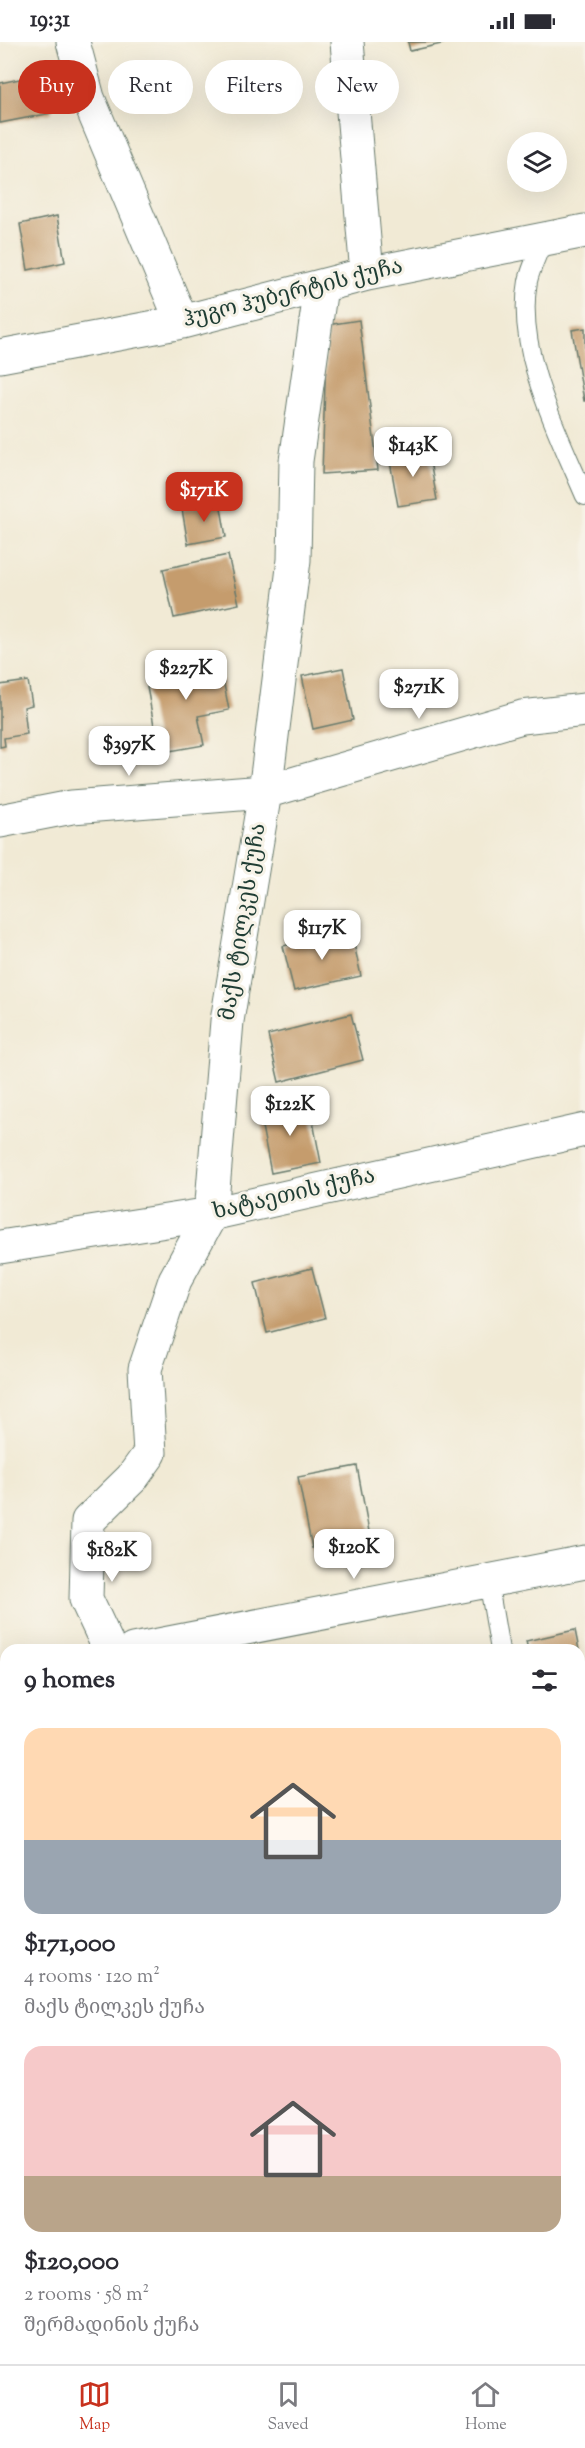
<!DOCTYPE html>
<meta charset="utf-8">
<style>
body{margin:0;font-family:"Sorts Mill Goudy","Noto Serif Georgian",serif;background:#f7f7f7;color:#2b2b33;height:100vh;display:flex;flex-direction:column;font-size:22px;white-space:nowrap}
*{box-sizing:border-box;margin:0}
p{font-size:20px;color:#7c7c81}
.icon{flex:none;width:33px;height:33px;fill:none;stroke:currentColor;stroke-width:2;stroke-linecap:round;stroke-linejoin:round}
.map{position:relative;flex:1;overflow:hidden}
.details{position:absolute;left:0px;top:1602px;width:585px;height:720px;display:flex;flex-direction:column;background:#fff;border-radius:18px 18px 0 0;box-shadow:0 6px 24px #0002}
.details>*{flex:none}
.banner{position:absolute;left:18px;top:18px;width:549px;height:54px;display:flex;gap:12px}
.buttons{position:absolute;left:507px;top:90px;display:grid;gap:12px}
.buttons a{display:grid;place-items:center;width:60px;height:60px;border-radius:50%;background:#fff;box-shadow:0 6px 24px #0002;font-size:30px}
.price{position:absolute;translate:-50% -51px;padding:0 14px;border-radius:12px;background:#fff;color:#222;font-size:20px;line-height:39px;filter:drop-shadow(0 2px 3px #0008)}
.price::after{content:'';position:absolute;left:50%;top:36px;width:18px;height:14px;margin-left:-9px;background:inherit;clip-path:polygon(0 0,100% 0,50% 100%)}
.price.on{background:#c8321e;color:#fff}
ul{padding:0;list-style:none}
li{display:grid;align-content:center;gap:12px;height:318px;padding:0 24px}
li span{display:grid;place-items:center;height:186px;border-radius:18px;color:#555}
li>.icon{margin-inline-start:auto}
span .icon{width:108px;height:108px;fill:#fffc;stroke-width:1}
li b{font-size:26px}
h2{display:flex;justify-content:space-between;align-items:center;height:72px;padding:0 24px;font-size:26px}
.tag{padding:0 21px;border-radius:27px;background:#fff;box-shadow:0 6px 24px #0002;font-size:21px;line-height:54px}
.tag.on{background:#c8321e;color:#fff}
.status{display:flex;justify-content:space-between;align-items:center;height:42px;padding:0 30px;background:#fff;direction:ltr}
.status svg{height:16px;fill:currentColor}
.menu{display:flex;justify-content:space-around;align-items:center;height:84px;border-top:2px solid #e1e1e2;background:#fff;font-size:16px;color:#7c7c81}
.menu a{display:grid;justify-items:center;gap:3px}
.menu .on{color:#c8321e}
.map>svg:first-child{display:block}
</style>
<div class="status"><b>19:31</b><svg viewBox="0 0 49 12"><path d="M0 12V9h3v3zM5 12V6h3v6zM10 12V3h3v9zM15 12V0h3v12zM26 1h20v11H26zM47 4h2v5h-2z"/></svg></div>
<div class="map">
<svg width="585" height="2322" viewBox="0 0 585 2322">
<rect width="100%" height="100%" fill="#f7f3e8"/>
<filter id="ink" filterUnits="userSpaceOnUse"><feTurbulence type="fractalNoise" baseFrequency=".0167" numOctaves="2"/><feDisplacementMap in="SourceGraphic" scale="12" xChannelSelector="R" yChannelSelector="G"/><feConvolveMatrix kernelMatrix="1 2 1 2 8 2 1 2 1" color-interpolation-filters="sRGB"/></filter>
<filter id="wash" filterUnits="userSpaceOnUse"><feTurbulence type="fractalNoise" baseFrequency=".008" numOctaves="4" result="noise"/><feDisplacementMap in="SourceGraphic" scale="24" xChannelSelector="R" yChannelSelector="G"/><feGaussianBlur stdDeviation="1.35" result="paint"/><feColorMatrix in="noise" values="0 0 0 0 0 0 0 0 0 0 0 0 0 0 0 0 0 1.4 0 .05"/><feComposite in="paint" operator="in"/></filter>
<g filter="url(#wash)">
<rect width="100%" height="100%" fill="#f1ead5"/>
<path fill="#5bac7a" stroke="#3d7457" stroke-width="1.5" d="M585 2303V2322H196L243 2316H579V2305Z"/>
<g id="blocks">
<path fill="#c59c6d" d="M408 0H446V1L410 9Z
M44 32 52 71 0 81V41Z
M57 174 65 220 28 228 20 182Z
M359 278 378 428 322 432 327 283Z
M585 286V359H584L572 288Z
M428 408 437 458 398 464 389 414Z
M220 460 226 495 188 502 182 467Z
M228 513 239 562 174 576 163 527Z
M218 612 229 668 198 674 204 703 159 711 147 645 164 642 161 623Z
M343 626 353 678 313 687 302 634Z
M28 639 32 663 24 665 27 692 4 696 5 704 0 705V643Z
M351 888 361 934 294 949 283 904Z
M351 972 363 1018 279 1040 268 993Z
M309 1059 321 1121 271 1131 259 1069Z
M312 1226 325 1276 267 1291 255 1241Z
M357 1424 370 1495 312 1506 298 1435Z
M575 1588 579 1608H528L526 1599Z
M579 1613 585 1635V1643L579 1645Z"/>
</g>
</g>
<g filter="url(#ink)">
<use href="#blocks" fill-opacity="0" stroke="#687a6c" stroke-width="1.5"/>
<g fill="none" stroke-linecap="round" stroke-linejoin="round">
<g stroke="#687a6c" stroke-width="20">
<path id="lane" d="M544 196C539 210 531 225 528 239 515 309 558 391 585 454
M488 1538 500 1608
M0 1645 6 1644
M0 1692 6 1688"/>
</g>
<g stroke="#687a6c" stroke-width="35">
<path id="street" d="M73 0 88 56 182 280
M347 0 367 232
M0 314 182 280 367 232 585 189
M0 779 72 765 265 750 522 675 585 668
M0 1205 211 1172 585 1088
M110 1608 86 1557 88 1479 132 1436 150 1411 145 1327 175 1238 211 1172 227 979 265 750 294 518 296 419 321 245
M133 1608 585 1520"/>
</g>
<path stroke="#687a6c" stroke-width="4" stroke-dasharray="1.5 4.5" stroke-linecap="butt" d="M579 1791 585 1790"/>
<use href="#lane" stroke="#fff" stroke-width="18"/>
<use href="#street" stroke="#fff" stroke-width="33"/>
</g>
</g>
<g text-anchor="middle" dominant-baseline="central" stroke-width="6" stroke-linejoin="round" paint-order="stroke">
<g font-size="22" fill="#1f3d34" stroke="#f7f3e8">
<text transform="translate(293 252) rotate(-14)">ჰუგო ჰუბერტის ქუჩა</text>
<text transform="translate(244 880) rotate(-81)">მაქს ტილკეს ქუჩა</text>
<text transform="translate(294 1153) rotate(-13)">ხატაეთის ქუჩა</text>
</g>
</g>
</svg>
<div class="buttons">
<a><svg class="icon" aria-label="layers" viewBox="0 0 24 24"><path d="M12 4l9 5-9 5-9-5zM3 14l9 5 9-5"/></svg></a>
</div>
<b class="price" style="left:413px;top:436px">$143K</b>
<b class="price on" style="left:204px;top:481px">$171K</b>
<b class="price" style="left:186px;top:659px">$227K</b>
<b class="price" style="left:419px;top:678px">$271K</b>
<b class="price" style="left:129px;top:735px">$397K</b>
<b class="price" style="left:322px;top:919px">$117K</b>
<b class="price" style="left:290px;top:1095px">$122K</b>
<b class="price" style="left:354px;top:1538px">$120K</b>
<b class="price" style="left:112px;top:1541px">$182K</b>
<div class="banner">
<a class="tag on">Buy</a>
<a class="tag">Rent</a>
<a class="tag">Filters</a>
<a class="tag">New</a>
</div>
<section class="details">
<h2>9 homes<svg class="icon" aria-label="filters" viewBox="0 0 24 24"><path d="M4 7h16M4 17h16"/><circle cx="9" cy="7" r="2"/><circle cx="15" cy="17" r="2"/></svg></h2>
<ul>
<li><span style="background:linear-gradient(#ffd9b3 60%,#9aa5b1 0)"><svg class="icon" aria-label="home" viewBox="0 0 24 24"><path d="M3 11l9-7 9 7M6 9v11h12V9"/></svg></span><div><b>$171,000</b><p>4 rooms · 120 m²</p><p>მაქს ტილკეს ქუჩა</p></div></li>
<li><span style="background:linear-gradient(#f6c9c9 70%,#b9a48a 0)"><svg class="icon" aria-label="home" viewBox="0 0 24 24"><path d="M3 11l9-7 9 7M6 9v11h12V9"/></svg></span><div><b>$120,000</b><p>2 rooms · 58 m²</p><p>შერმადინის ქუჩა</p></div></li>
</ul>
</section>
</div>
<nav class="menu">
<a class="on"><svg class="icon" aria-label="map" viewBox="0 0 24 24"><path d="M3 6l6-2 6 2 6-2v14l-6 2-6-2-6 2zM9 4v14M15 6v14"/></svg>Map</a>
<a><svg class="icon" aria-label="saved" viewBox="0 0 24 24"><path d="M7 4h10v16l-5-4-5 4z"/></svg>Saved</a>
<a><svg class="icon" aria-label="home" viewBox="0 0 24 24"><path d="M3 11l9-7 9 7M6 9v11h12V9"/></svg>Home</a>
</nav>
